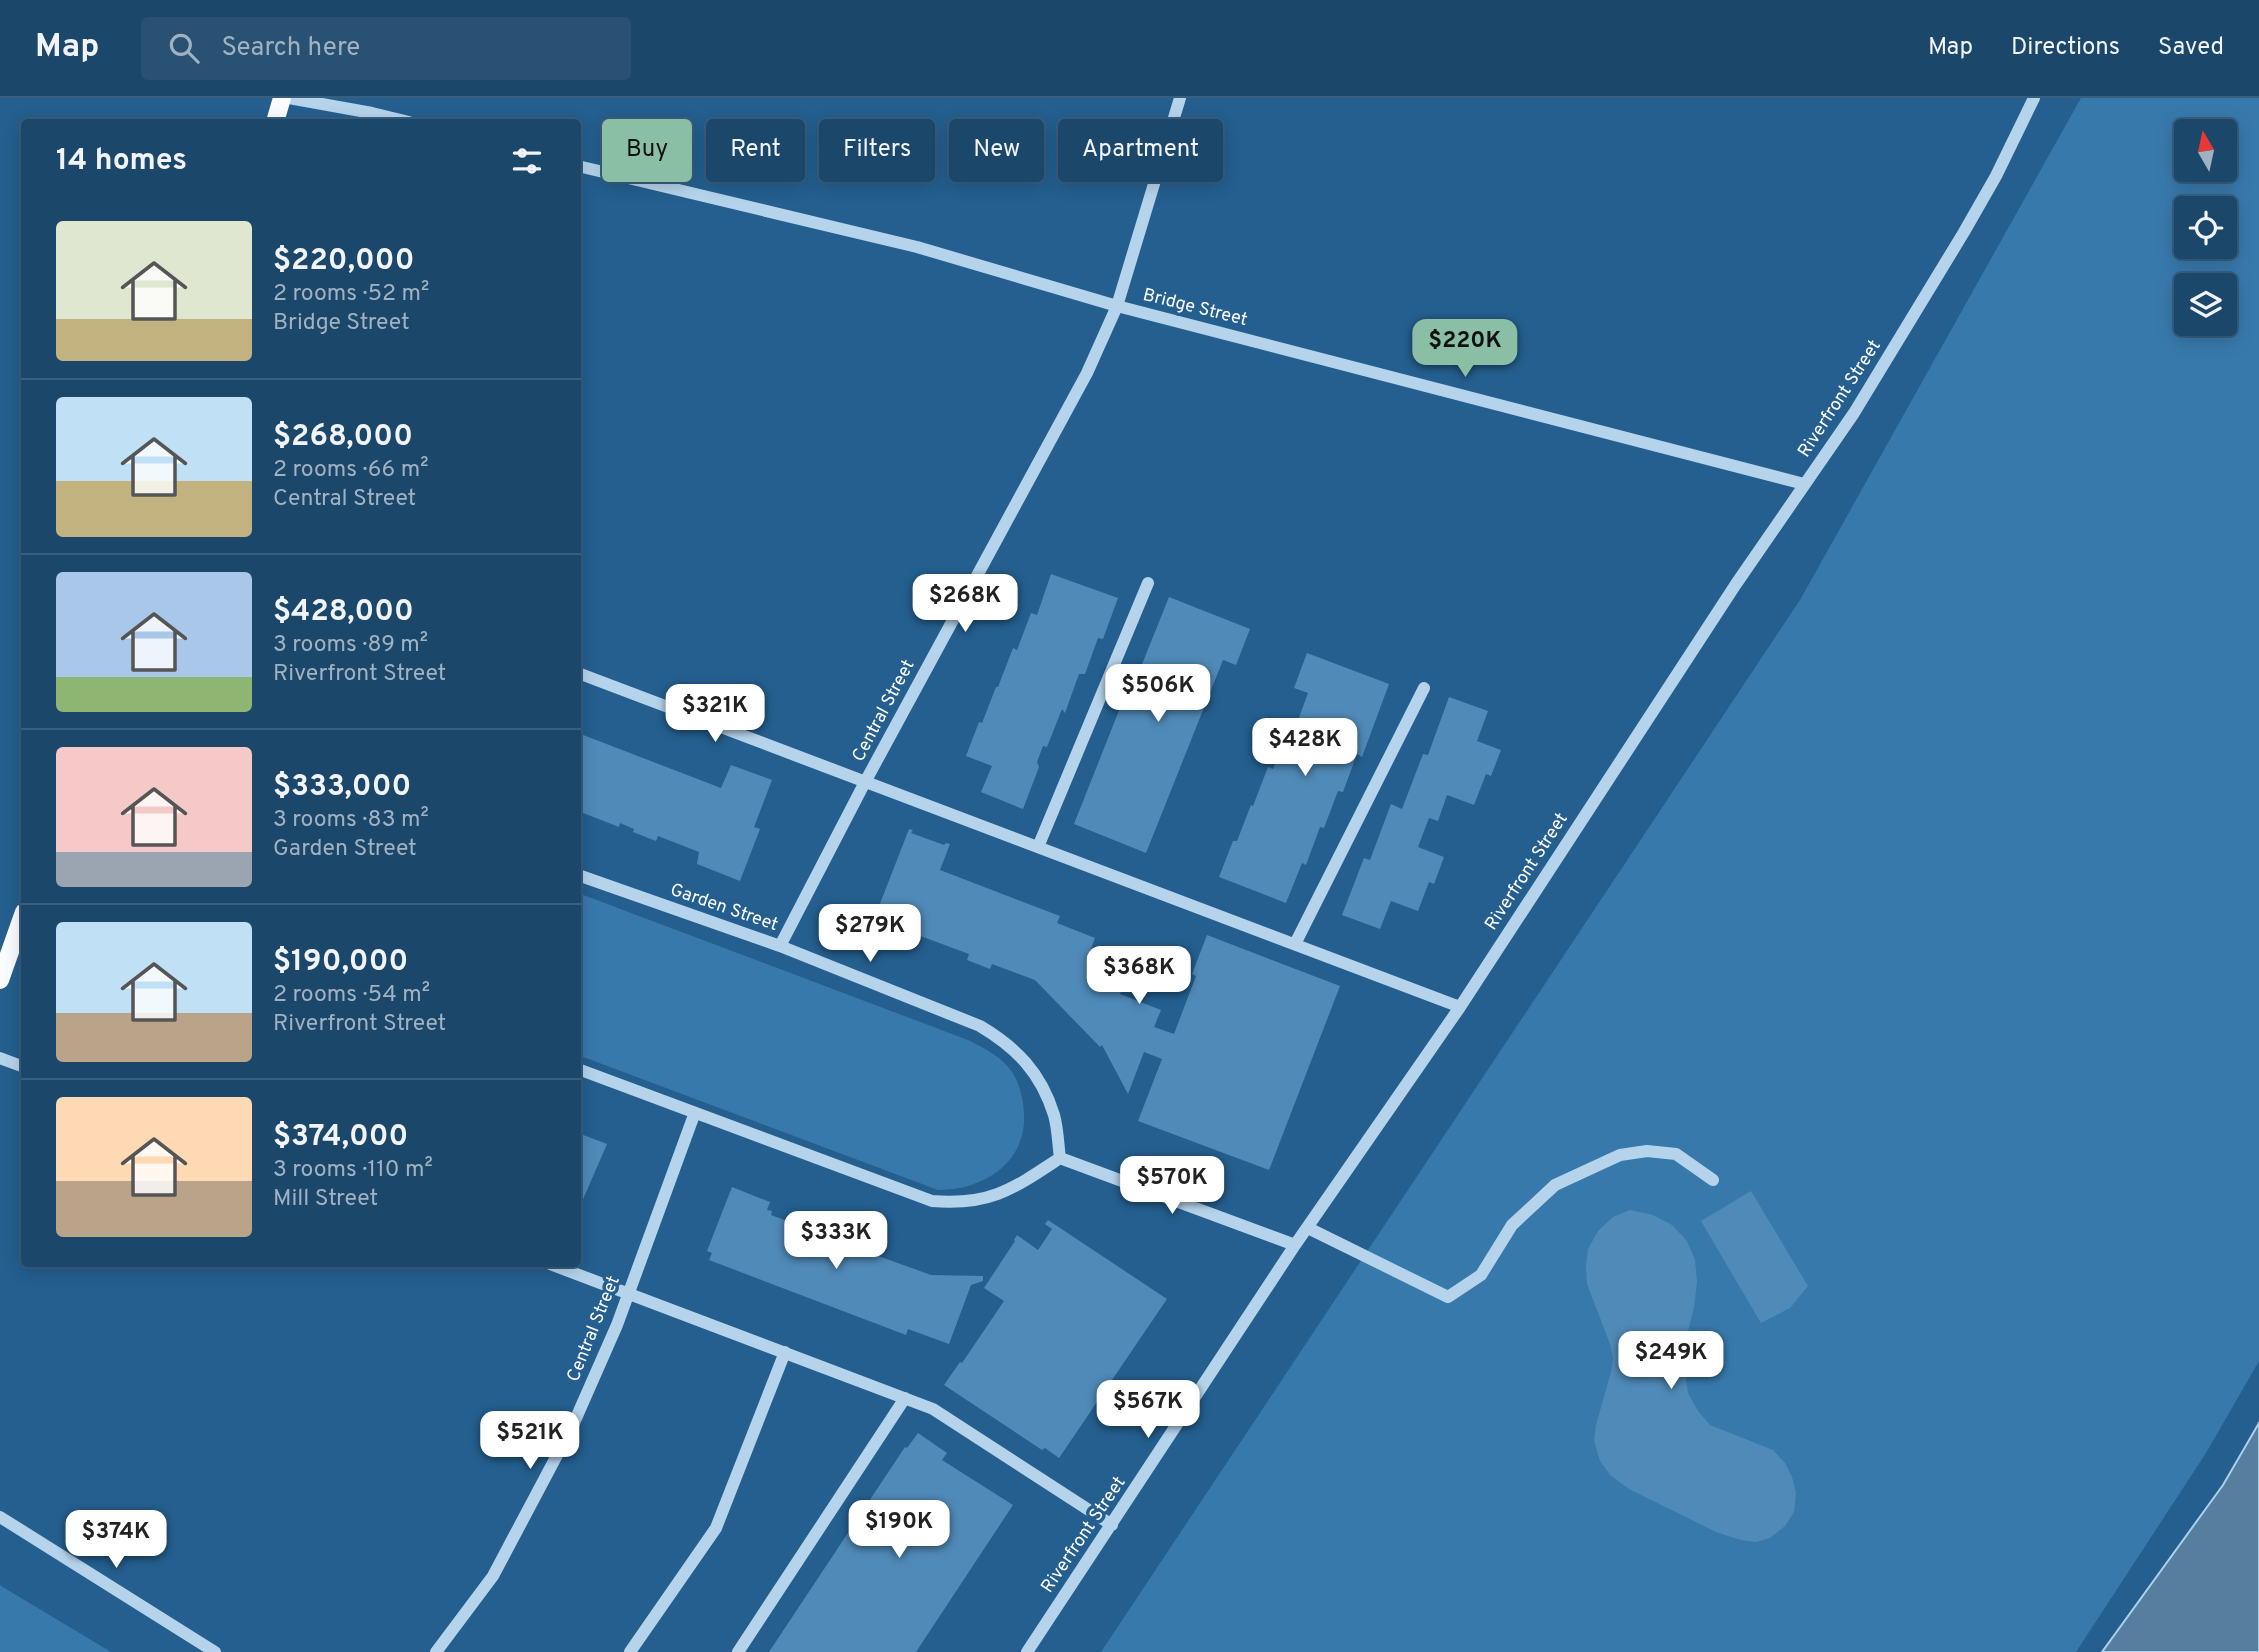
<!DOCTYPE html>
<meta charset="utf-8">
<style>
body{margin:0;font-family:Overpass,sans-serif;background:#285173;color:#f1f3f6;height:100vh;display:flex;flex-direction:column;font-size:26px;white-space:nowrap}
*{box-sizing:border-box;margin:0}
p{font-size:23px;color:#a0b2c1}
.icon{flex:none;width:38px;height:38px;fill:none;stroke:currentColor;stroke-width:2;stroke-linecap:round;stroke-linejoin:round}
.map{position:relative;flex:1;overflow:hidden}
.side{position:absolute;left:21px;top:21px;width:560px;height:1148px;display:flex;flex-direction:column;background:#1b476b;border-radius:7px;box-shadow:0 4px 18px #0003,0 0 0 2px #395f7e}
.side>*{flex:none}
.guide{position:absolute;left:602px;top:21px;width:665px;height:63px;display:flex;gap:14px}
.needle{width:46px;rotate:351deg}
.buttons{position:absolute;left:2174px;top:21px;display:grid;gap:14px}
.buttons a{display:grid;place-items:center;width:63px;height:63px;border-radius:7px;background:#1b476b;box-shadow:0 4px 18px #0003,0 0 0 2px #395f7e;font-size:35px}
.price{position:absolute;translate:-50% -60px;padding:0 16px;border-radius:14px;background:#fff;color:#222;font-size:23px;line-height:46px;filter:drop-shadow(0 2px 4px #0008)}
.price::after{content:'';position:absolute;left:50%;top:42px;width:21px;height:16px;margin-left:-10px;background:inherit;clip-path:polygon(0 0,100% 0,50% 100%)}
.price.on{background:#8abfa5;color:#111}
ul{padding:0;list-style:none}
li{display:flex;align-items:center;gap:21px;height:175px;padding:0 35px}
li+li{border-top:2px solid #395f7e}
li span{display:grid;place-items:center;flex:none;width:196px;height:140px;border-radius:7px;color:#555}
li>.icon{margin-inline-start:auto}
span .icon{width:84px;height:84px;fill:#fffc;stroke-width:1}
li b{font-size:30px}
h2{display:flex;justify-content:space-between;align-items:center;height:84px;padding:0 35px;font-size:30px}
.tag{padding:0 24px;border-radius:7px;background:#1b476b;box-shadow:0 4px 18px #0003,0 0 0 2px #395f7e;font-size:24px;line-height:63px}
.tag.on{background:#8abfa5;color:#111}
header{display:flex;align-items:center;gap:42px;box-sizing:border-box;height:98px;padding:0 35px;background:#1b476b;border-bottom:2px solid #395f7e}
header strong{font-size:33px}
nav{display:flex;gap:38px;margin-inline-start:auto;font-size:24px}
.search{width:490px;height:63px;background:#285173;display:flex;align-items:center;gap:18px;box-sizing:border-box;padding:0 24px;border-radius:7px;color:#a0b2c1;font-size:26px}
.map>svg:first-child{display:block}
</style>
<header>
<strong>Map</strong>
<div class="search"><svg class="icon" aria-label="search" viewBox="0 0 24 24"><circle cx="10" cy="10" r="6"/><path d="M15 15l6 6"/></svg>Search here</div>
<nav><a>Map</a><a>Directions</a><a>Saved</a></nav>
</header>
<div class="map">
<svg width="2259" height="1554" viewBox="0 0 2259 1554">
<rect width="100%" height="100%" fill="#245f8f"/>
<path fill="#3879ac" fill-rule="evenodd" d="M2081 0H2259V1263L2206 1355 2076 1554H1101L1800 502ZM2186 33H2224V72H2186ZM2186 110H2224V149H2186ZM2186 187H2224V226H2186Z
M578 795 968 942C985 951 1001 958 1012 974 1020 986 1023 1001 1024 1015 1027 1065 983 1092 938 1092L578 957Z
M0 1487 1 1488 111 1554H0Z"/>
<path fill="#567e9f" stroke="#a9d0ec" stroke-width="2" d="M2259 1325V1554H2102L2223 1387Z"/>
<path fill="#508ab8" d="M1051 476 1118 500 1103 541 1098 540 1085 576H1079L1065 615 1062 611 1047 649 1043 648 1037 664 1039 669 1023 711 981 694 992 668 966 658 979 624 982 625 996 589H998L1013 550 1017 552 1031 515 1037 517Z
M1169 499 1250 531 1236 567 1223 562 1146 755 1074 726 1120 610 1124 611Z
M1307 555 1389 586 1362 659 1357 656 1343 694 1338 693 1324 730 1320 729 1306 767 1302 765 1286 805 1219 779 1233 743H1237L1251 707 1253 708 1268 669 1273 671 1287 634 1293 636 1308 595 1294 590Z
M1449 599 1488 613 1477 643 1501 652 1491 678 1486 676 1474 707 1447 697 1438 723 1429 720 1418 749 1444 759 1434 786 1429 784 1418 813 1391 803 1380 831 1342 817 1364 760 1370 762 1391 706 1402 711 1423 656 1428 657Z
M578 635 721 690 731 667 772 682 754 729 760 731 740 783 697 766 699 754 658 738 656 743 633 734 634 731 620 725 619 729 578 713Z
M909 731 913 732 911 735 944 747 946 745 950 746 940 772 1060 818 1057 825 1095 840 1089 856 1130 872 1120 896 1161 912 1154 929 1174 936 1196 878 1192 876 1207 837 1340 888 1269 1072 1138 1023 1162 961 1144 954 1128 996 1102 947 1100 949 1035 882 992 866 990 871 967 862 969 856 915 836 910 849 907 843 874 831 873 835 869 834Z
M578 1035 607 1046 578 1113Z
M732 1089 770 1104 767 1112 772 1113 771 1117 826 1137 828 1134 847 1141 845 1146 931 1177 983 1178V1183L971 1187 949 1246 908 1231 906 1237 709 1162 712 1155 707 1153Z
M1751 1093 1808 1188 1790 1210 1761 1225 1701 1123Z
M1630 1112 1653 1117 1672 1127 1687 1143 1695 1162 1697 1184 1694 1209 1686 1241 1684 1267 1688 1295 1698 1313 1710 1327 1773 1352 1785 1365 1792 1379 1796 1395 1794 1414 1785 1428 1770 1440 1756 1444 1741 1442 1716 1434 1629 1391 1610 1377 1600 1363 1594 1343 1596 1327 1611 1274 1613 1260 1610 1246 1587 1186 1586 1168 1588 1151 1598 1133 1613 1119Z
M1048 1122 1167 1201 1059 1360 1045 1350 1042 1352 944 1287 960 1264 962 1265 1004 1203 984 1190 1015 1143 1014 1142 1017 1137 1038 1152 1052 1131 1045 1126Z
M918 1335 947 1355 942 1362 1013 1407 916 1554H769L905 1349 907 1350Z"/>
<g fill="none" stroke-linecap="round" stroke-linejoin="round">
<path stroke="#b5d4ec" stroke-width="12" d="M289 0 372 15 409 24
M578 68 917 149 1117 208 1804 386
M578 575 1460 909
M1038 749 1148 485
M578 777 780 848 980 928C1017 950 1041 975 1054 1017 1058 1031 1058 1046 1060 1060
M1295 846 1424 590
M780 848 864 686 1087 275 1117 208 1180 0
M0 960 24 969
M578 971 932 1103C990 1108 1013 1091 1060 1060
M1060 1060 1295 1147
M1308 1130 1448 1199 1481 1177 1512 1127 1555 1087 1620 1057 1647 1053 1676 1056 1713 1082
M550 1166 933 1311 1112 1427
M0 1419 215 1554
M436 1554 493 1478 573 1327 617 1227 694 1017
M630 1554 716 1430 785 1254
M738 1554 905 1300
M1027 1554 1295 1147 1460 909 1736 486 1854 315 1964 134 1996 78 2034 0"/>
<path stroke="#fafcff" stroke-width="18" d="M275 24 282 0
M0 882 24 814"/>
</g>
<g text-anchor="middle" dominant-baseline="central" stroke-width="7" stroke-linejoin="round" paint-order="stroke">
<g font-size="18" fill="#fff" stroke="#245f8f">
<text transform="translate(1195 210) rotate(14)">Bridge Street</text>
<text transform="translate(1840 301) rotate(-57)">Riverfront Street</text>
<text transform="translate(884 613) rotate(-62)">Central Street</text>
<text transform="translate(1527 774) rotate(-57)">Riverfront Street</text>
<text transform="translate(724 810) rotate(19)">Garden Street</text>
<text transform="translate(594 1231) rotate(-68)">Central Street</text>
<text transform="translate(1084 1437) rotate(-56)">Riverfront Street</text>
</g>
</g>
</svg>
<div class="buttons">
<a><svg class="needle" viewBox="-14 -14 28 28"><path d="M0-13l5 13h-10z" fill="#e53935"/><path d="M0 13l5-13h-10z" fill="#a0b2c1"/></svg></a>
<a><svg class="icon" aria-label="locate" viewBox="0 0 24 24"><circle cx="12" cy="12" r="6"/><path d="M12 2v4M12 18v4M2 12h4M18 12h4"/></svg></a>
<a><svg class="icon" aria-label="layers" viewBox="0 0 24 24"><path d="M12 4l9 5-9 5-9-5zM3 14l9 5 9-5"/></svg></a>
</div>
<b class="price on" style="left:1465px;top:281px">$220K</b>
<b class="price" style="left:965px;top:536px">$268K</b>
<b class="price" style="left:1158px;top:626px">$506K</b>
<b class="price" style="left:715px;top:646px">$321K</b>
<b class="price" style="left:1305px;top:680px">$428K</b>
<b class="price" style="left:870px;top:866px">$279K</b>
<b class="price" style="left:1139px;top:908px">$368K</b>
<b class="price" style="left:1172px;top:1118px">$570K</b>
<b class="price" style="left:836px;top:1173px">$333K</b>
<b class="price" style="left:1671px;top:1293px">$249K</b>
<b class="price" style="left:1148px;top:1342px">$567K</b>
<b class="price" style="left:530px;top:1373px">$521K</b>
<b class="price" style="left:899px;top:1462px">$190K</b>
<b class="price" style="left:116px;top:1472px">$374K</b>
<div class="guide">
<a class="tag on">Buy</a>
<a class="tag">Rent</a>
<a class="tag">Filters</a>
<a class="tag">New</a>
<a class="tag">Apartment</a>
</div>
<section class="side">
<h2>14 homes<svg class="icon" aria-label="filters" viewBox="0 0 24 24"><path d="M4 7h16M4 17h16"/><circle cx="9" cy="7" r="2"/><circle cx="15" cy="17" r="2"/></svg></h2>
<ul>
<li><span style="background:linear-gradient(#dfe7d0 70%,#c2b280 0)"><svg class="icon" aria-label="home" viewBox="0 0 24 24"><path d="M3 11l9-7 9 7M6 9v11h12V9"/></svg></span><div><b>$220,000</b><p>2 rooms · 52 m²</p><p>Bridge Street</p></div></li>
<li><span style="background:linear-gradient(#bfe0f5 60%,#c2b280 0)"><svg class="icon" aria-label="home" viewBox="0 0 24 24"><path d="M3 11l9-7 9 7M6 9v11h12V9"/></svg></span><div><b>$268,000</b><p>2 rooms · 66 m²</p><p>Central Street</p></div></li>
<li><span style="background:linear-gradient(#a9c7e8 75%,#8fb573 0)"><svg class="icon" aria-label="home" viewBox="0 0 24 24"><path d="M3 11l9-7 9 7M6 9v11h12V9"/></svg></span><div><b>$428,000</b><p>3 rooms · 89 m²</p><p>Riverfront Street</p></div></li>
<li><span style="background:linear-gradient(#f6c9c9 75%,#9aa5b1 0)"><svg class="icon" aria-label="home" viewBox="0 0 24 24"><path d="M3 11l9-7 9 7M6 9v11h12V9"/></svg></span><div><b>$333,000</b><p>3 rooms · 83 m²</p><p>Garden Street</p></div></li>
<li><span style="background:linear-gradient(#bfe0f5 65%,#b9a48a 0)"><svg class="icon" aria-label="home" viewBox="0 0 24 24"><path d="M3 11l9-7 9 7M6 9v11h12V9"/></svg></span><div><b>$190,000</b><p>2 rooms · 54 m²</p><p>Riverfront Street</p></div></li>
<li><span style="background:linear-gradient(#ffd9b3 60%,#b9a48a 0)"><svg class="icon" aria-label="home" viewBox="0 0 24 24"><path d="M3 11l9-7 9 7M6 9v11h12V9"/></svg></span><div><b>$374,000</b><p>3 rooms · 110 m²</p><p>Mill Street</p></div></li>
</ul>
</section>
</div>
